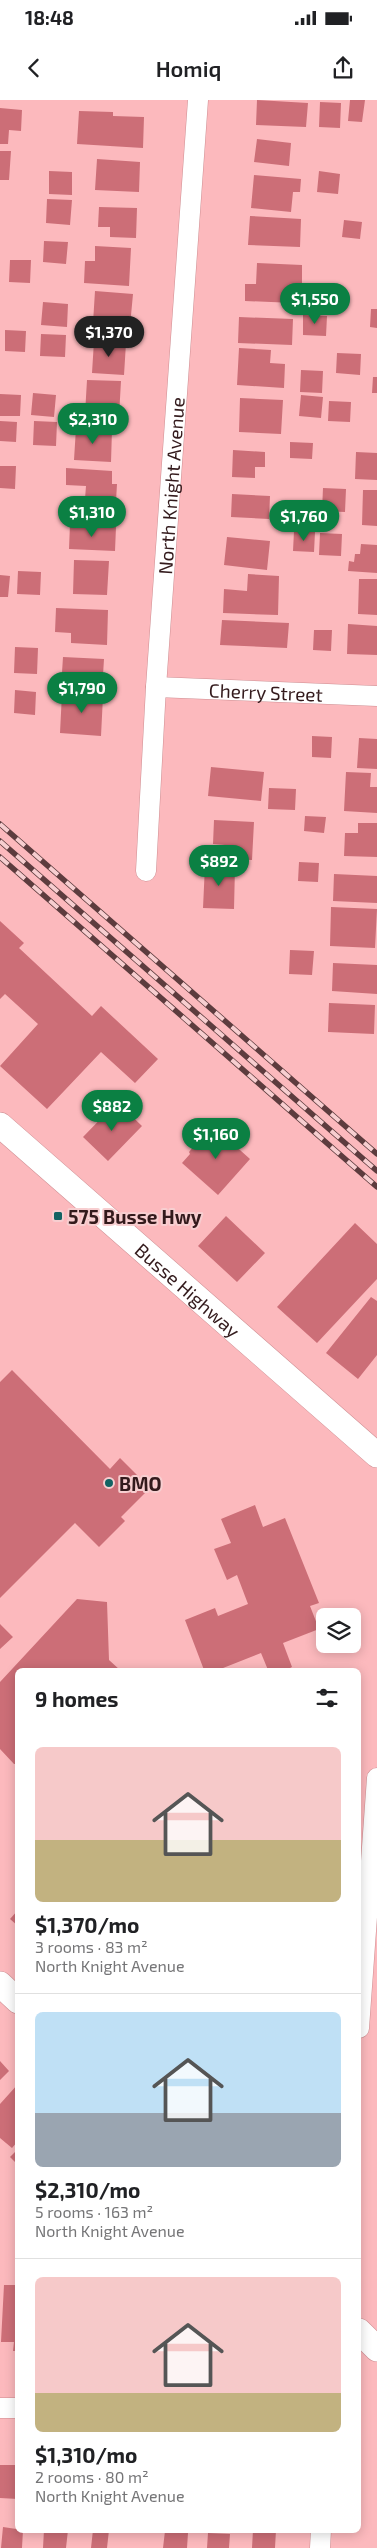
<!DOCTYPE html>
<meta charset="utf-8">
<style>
body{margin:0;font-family:"Exo 2",sans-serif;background:#f6f6f6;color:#202124;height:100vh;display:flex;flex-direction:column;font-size:19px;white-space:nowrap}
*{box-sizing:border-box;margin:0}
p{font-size:16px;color:#757577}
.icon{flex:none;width:28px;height:28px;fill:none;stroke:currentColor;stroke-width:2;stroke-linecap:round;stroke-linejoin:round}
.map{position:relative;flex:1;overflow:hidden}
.panel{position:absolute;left:15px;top:1568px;width:346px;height:865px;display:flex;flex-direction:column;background:#fff;border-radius:8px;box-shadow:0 2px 12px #0003}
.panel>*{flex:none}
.buttons{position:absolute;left:316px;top:1508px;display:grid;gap:10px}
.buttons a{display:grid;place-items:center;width:45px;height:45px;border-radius:8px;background:#fff;box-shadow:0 2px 12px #0003;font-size:25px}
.price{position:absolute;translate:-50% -42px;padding:0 11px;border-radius:18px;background:#0b8043;color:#fff;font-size:16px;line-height:32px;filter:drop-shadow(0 1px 2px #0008)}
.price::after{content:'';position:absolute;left:50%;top:30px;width:15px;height:11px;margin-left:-8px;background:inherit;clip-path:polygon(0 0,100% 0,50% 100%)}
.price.selected{background:#222;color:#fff}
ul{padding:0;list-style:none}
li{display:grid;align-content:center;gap:10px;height:265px;padding:0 20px}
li+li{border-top:1px solid #e0e0e0}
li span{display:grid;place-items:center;height:155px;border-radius:8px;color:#555}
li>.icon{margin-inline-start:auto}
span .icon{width:90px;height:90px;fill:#fffc;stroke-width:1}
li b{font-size:21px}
h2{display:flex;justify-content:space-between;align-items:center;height:60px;padding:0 20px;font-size:21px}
.status{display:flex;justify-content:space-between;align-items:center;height:35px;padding:0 25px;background:#fff;direction:ltr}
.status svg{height:14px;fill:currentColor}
header{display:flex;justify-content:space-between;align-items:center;height:65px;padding:0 20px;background:#fff;font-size:22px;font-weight:600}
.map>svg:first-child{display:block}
</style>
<div class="status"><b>18:48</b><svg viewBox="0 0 49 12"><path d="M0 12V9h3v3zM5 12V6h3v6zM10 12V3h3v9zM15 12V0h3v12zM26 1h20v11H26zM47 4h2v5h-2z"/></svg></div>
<header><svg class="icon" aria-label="back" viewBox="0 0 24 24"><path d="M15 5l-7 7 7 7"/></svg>Homiq<svg class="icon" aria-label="share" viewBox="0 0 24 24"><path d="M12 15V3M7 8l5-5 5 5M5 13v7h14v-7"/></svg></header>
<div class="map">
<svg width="377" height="2448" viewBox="0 0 377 2448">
<rect width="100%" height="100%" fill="#fcb9bd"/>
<path fill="#cc6e77" d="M257 0 308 3 306 27 256 25Z
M350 0H365L362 22 348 21Z
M320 2 341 3 340 28 319 27Z
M0 8 22 10 21 31 9 30 8 44H0Z
M79 11 113 12V16L144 17 143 48 77 44Z
M257 39 291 43 289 66 254 62Z
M0 51H11L9 80H0Z
M97 59 140 62 139 92 95 90Z
M49 71 72 72V95L49 94Z
M319 71 340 74 338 94 317 92Z
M254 75 301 79 300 92H293L291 112 251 108Z
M47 99 72 100 70 125 46 123Z
M99 107 137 108 136 138 110 137V127H98Z
M250 116 301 119 300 147 248 145Z
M344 120 362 122 360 139 342 137Z
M44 141 68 142 66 164 43 162Z
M95 146 131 148 129 186 84 183 85 161H95Z
M10 160H31L30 183 9 182Z
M257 163 302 165V185H295L294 203 245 201V184H256Z
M95 191 133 194 130 226 93 223Z
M43 202 68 204 67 227 41 225Z
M371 209H377V228L370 227Z
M303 215 327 216 326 236 303 235Z
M239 217 293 219 292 245 238 243Z
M5 230 26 231 25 252 5 251Z
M41 234 66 235 65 257 40 256Z
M94 241 126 243 124 275 92 273Z
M239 248 271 250 270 263 285 264 284 288 237 285Z
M337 253 361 254 360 275 336 273Z
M301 270 323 271 322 293 300 292Z
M373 277H377V293H372Z
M87 280 121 281 119 316 85 314Z
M33 293 56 295 54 317 31 315Z
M0 294 21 295 20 316H0Z
M301 295 323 297 321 318 299 316Z
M240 298 283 300 281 334 239 332Z
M329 301 351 302 350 322 328 321Z
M0 321 17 322 16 342 0 341Z
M34 321 57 322 56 346 33 345Z
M76 328 112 330 111 362 74 360Z
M290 342 313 343 312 359 290 358Z
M233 350 265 352V367H255V378L232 377Z
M356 352 377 353V380L355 379Z
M0 366H16L15 389 0 388Z
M66 368 112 371V384H117L116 401 85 399 86 386 66 385Z
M323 388 346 389 345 412 322 411Z
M363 390H377V426L362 425Z
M232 394 270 396 269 419 231 417Z
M70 424 116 427 115 451 69 449Z
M294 431 315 432 314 452 293 451Z
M320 433 342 434 341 456 319 455Z
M227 437 270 441 267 470 224 465Z
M361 444 377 445V473L348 471 349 461 354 462 355 454H360Z
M74 460 109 461 107 495 73 494Z
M18 471 41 472 40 495 17 494Z
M248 474 279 476 278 515 223 513 224 489 247 491Z
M0 475 10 476 8 497H0Z
M359 479H377V515L358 514Z
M56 508 108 510 107 545 71 543V533L55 532Z
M222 520 289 523 287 548 220 545Z
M348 524 377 526V555L347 554Z
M314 530H332L331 551 313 550Z
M15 547 38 548 37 574 14 573Z
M63 557 104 559 102 591 61 588Z
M15 590 36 592 35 615 14 613Z
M62 593 103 596 101 636 60 633Z
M312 636 332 637 331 658 312 657Z
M359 638 377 639V669L357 668Z
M211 667 264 672 261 701 208 696Z
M346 672 371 673 370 687H377V713L344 711Z
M269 688 296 689 295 710 268 709Z
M305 716 326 717 324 733 304 731Z
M214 720 254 722 252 760 225 759V745L213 744Z
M358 723H377V757L344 756 345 733H358Z
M299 762 319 763 318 782 298 781Z
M205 765 235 767 234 809 203 808Z
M334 774 377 776V803L333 801Z
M331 807 377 809 375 848 330 846Z
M0 821 24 843 19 848 92 916 101 906 158 959 135 983 101 952 47 1009 0 966 38 924 5 894 0 899Z
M290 850 314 851 312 875 289 874Z
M333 863 377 865V894L332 891Z
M329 903 375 905 374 934 328 932Z
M117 1002 142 1026 108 1061 83 1037Z
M212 1025 250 1059 218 1095 182 1063 190 1054 189 1052Z
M226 1116 265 1153 237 1182 198 1146Z
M355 1123 377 1144V1179L317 1243 277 1207Z
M371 1197 377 1201V1255L358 1279 326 1253Z
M12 1270 110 1369 120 1358 150 1388 121 1417 125 1421 99 1447 75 1423 0 1498V1282Z
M255 1405 263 1427 285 1418 319 1503 310 1506 319 1529 283 1543 292 1567 286 1570H268L261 1553 218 1570H204L185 1520 215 1508 218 1516 248 1504 237 1475 227 1480 214 1449 231 1443 221 1419Z
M77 1499 107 1502 109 1560 120 1570H18V1664H14L0 1649V1582Z
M0 1524 13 1537 0 1549Z
M18 1810V1826L10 1819Z
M0 1961 9 1971 0 1980Z
M18 1984V2041L12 2048 0 2038V2004Z
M18 2049V2065L10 2057Z
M4 2185H18V2251H13L14 2242H1Z
M0 2365H18V2399L0 2398Z
M3 2427 23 2430 22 2448H1Z
M44 2430H68L66 2448H43Z
M93 2430H109L107 2448H91Z
M253 2430H276L275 2448H252Z
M165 2431 188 2433 187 2448H163Z
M208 2433 230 2434 229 2448H207Z"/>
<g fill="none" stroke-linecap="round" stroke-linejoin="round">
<g stroke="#ce8e92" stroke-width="21">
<g id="minor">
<path id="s1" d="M156 587 377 596"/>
<path id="s2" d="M146 771 156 587 198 0"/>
<path d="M359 1928 377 1678"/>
<path d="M0 2308H18"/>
<path d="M320 2448 321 2430"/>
</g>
</g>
<g stroke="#ce8e92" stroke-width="26">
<g id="major">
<path id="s3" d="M0 1025 377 1355"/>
<path d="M0 1884 18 1901"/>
<path d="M359 2231 377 2249"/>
</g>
</g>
<use href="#minor" stroke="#fff" stroke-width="20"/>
<use href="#major" stroke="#fff" stroke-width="25"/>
<g stroke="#5d3c3e" stroke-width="5.5">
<path id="rail" d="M0 724 377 1054
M0 741 377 1071
M0 757 377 1087"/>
</g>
<use href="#rail" stroke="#f7ced0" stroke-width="4" stroke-dasharray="11" stroke-linecap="butt"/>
</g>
<g fill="#136363" stroke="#f7ced0" stroke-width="2">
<rect x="53" y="1111" width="10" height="10" rx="2.5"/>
<circle cx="109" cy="1383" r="5"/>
</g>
<g text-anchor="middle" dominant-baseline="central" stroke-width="4" stroke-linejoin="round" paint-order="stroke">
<g font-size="19" fill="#331a1c" stroke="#f7ced0">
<text stroke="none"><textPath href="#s2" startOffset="386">North Knight Avenue</textPath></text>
<text stroke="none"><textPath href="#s1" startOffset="110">Cherry Street</textPath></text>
<text stroke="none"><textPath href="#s3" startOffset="250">Busse Highway</textPath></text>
</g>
<g font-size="19" font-weight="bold" fill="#331a1c" stroke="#f7ced0" text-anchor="start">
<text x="68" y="1116">575 Busse Hwy</text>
<text x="119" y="1383">BMO</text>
</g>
</g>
</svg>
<div class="buttons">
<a><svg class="icon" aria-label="layers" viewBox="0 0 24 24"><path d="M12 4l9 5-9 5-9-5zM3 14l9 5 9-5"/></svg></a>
</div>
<b class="price" style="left:315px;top:225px">$1,550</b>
<b class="price selected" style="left:109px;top:258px">$1,370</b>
<b class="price" style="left:93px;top:345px">$2,310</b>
<b class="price" style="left:92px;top:438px">$1,310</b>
<b class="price" style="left:304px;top:442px">$1,760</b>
<b class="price" style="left:82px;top:614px">$1,790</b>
<b class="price" style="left:219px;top:787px">$892</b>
<b class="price" style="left:112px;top:1032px">$882</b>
<b class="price" style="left:216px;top:1060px">$1,160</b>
<section class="panel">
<h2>9 homes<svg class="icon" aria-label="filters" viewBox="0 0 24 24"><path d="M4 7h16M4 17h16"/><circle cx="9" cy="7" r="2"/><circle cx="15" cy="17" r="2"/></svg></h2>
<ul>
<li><span style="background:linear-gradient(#f6c9c9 60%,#c2b280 0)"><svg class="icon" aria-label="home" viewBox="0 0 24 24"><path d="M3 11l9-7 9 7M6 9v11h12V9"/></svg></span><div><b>$1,370/mo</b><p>3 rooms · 83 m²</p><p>North Knight Avenue</p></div></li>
<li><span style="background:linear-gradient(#bfe0f5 65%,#9aa5b1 0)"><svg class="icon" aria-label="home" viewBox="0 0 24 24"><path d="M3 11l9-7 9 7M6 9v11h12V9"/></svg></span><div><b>$2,310/mo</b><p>5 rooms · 163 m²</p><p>North Knight Avenue</p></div></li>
<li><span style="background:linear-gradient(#f6c9c9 75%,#c2b280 0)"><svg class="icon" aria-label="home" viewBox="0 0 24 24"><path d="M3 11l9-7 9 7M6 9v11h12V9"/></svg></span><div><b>$1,310/mo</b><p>2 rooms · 80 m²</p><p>North Knight Avenue</p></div></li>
</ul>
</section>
</div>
